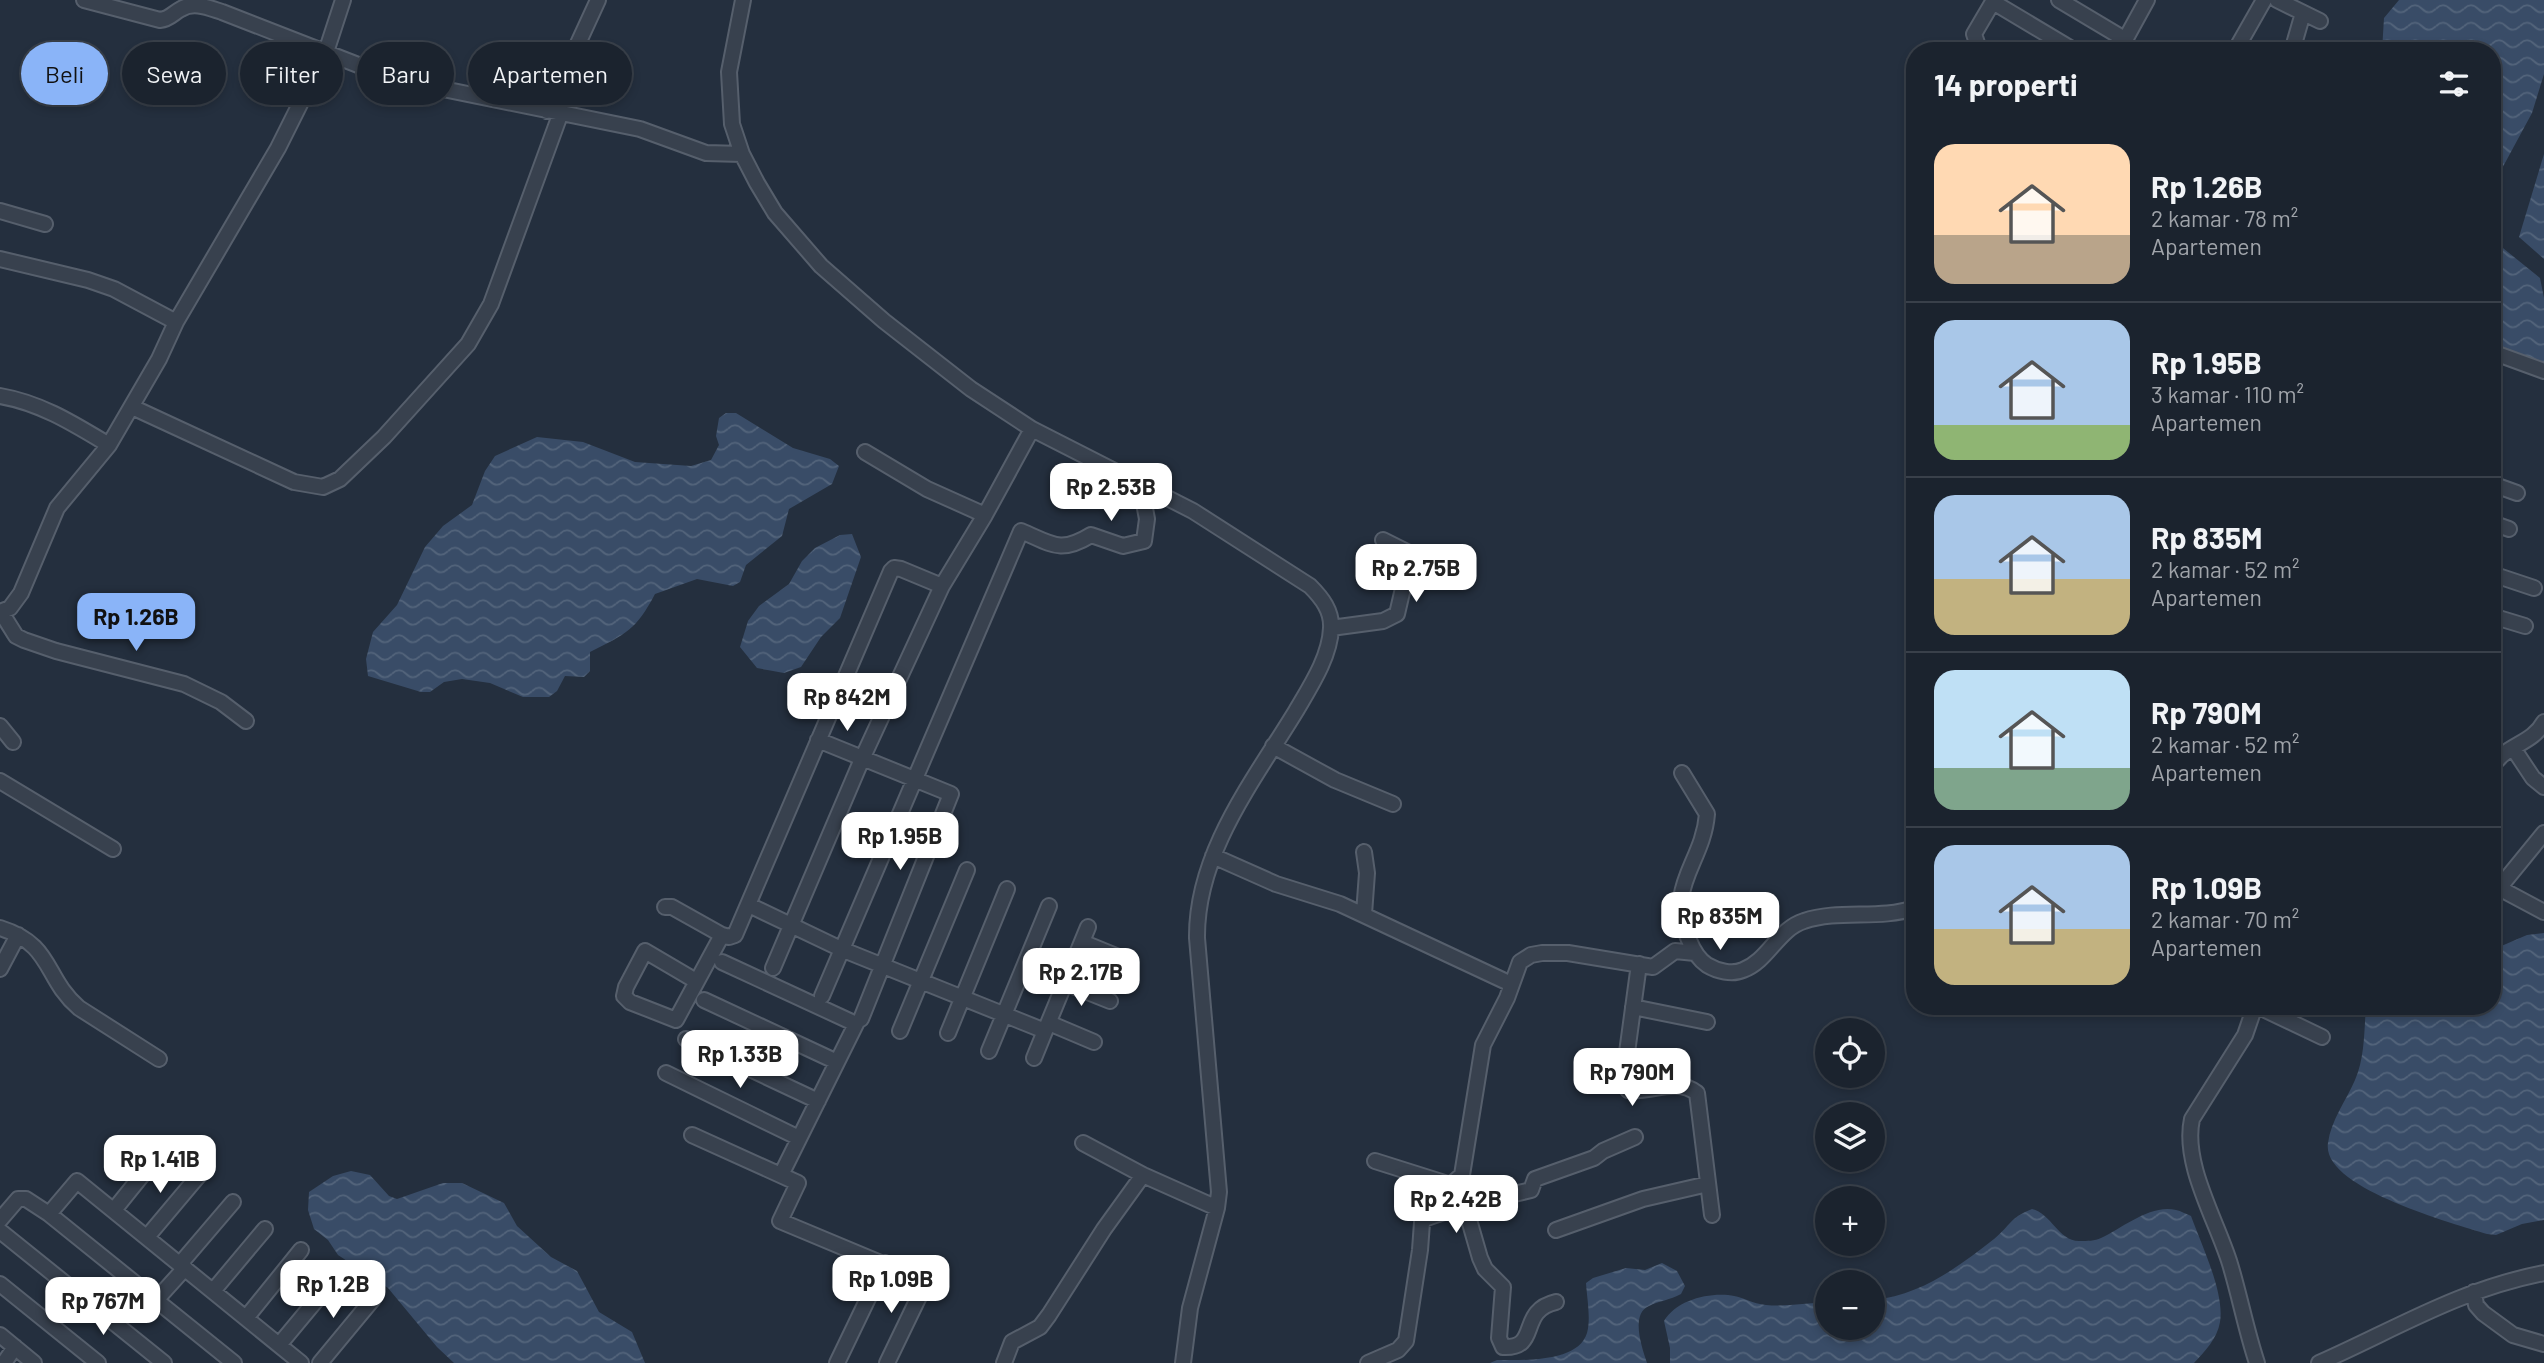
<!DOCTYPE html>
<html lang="id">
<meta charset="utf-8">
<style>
body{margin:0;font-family:Barlow,sans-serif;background:#242b36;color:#f1f3f6;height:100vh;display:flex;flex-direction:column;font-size:26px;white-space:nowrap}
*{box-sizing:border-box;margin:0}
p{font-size:23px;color:#a0a4aa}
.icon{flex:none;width:38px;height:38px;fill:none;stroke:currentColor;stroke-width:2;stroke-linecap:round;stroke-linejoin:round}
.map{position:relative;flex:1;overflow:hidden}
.sheet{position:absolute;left:1906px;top:42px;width:595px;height:973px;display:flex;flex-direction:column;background:#1b232e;border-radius:28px;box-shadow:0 4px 10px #0003,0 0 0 2px #39404a}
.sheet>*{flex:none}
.guide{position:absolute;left:21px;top:42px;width:665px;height:63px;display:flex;gap:14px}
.buttons{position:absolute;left:1815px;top:1018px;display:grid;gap:14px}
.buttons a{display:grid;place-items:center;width:70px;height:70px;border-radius:50%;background:#1b232e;box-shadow:0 4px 10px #0003,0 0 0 2px #39404a;font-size:35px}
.price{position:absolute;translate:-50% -60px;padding:0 16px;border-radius:14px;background:#fff;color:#222;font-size:23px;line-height:46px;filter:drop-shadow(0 2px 4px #0008)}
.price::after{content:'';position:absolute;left:50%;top:42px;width:21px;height:16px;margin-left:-10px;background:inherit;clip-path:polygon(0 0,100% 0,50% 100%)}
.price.selected{background:#8ab4f8;color:#111}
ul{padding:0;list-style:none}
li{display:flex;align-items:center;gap:21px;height:175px;padding:0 28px}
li+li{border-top:2px solid #39404a}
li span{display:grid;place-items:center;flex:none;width:196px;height:140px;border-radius:21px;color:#555}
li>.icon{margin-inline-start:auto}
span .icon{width:84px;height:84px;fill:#fffc;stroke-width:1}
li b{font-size:30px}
h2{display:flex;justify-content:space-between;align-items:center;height:84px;padding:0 28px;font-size:30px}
.pill{padding:0 24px;border-radius:32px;background:#1b232e;box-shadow:0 4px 10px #0003,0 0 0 2px #39404a;font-size:24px;line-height:63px}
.pill.selected{background:#8ab4f8;color:#111}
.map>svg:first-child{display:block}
</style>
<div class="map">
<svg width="2544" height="1363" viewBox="0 0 2544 1363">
<defs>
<pattern id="water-waves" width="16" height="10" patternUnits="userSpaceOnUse" patternTransform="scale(1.75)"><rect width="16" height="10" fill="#394c67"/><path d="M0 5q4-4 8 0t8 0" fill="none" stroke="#53647b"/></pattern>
</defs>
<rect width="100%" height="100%" fill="#242f3e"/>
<path fill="url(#water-waves)" d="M2399 0H2544V74L2532 113 2492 187V51H2382L2384 18Z
M2544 154V259L2519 237Z
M2492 227 2493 240 2540 278 2544 298V366L2492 343Z
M726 413H736L793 448 830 459 839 466 832 484 789 509 782 536 746 565 740 582 733 586 697 579 655 594C636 630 626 634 590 652V671L584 677 565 676 557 691 549 697H523L490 683 462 679 444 682 430 692H421L368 676 366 659 373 632 397 605 425 547 443 526 472 505 485 471 495 456 537 437 583 442 635 462 691 466 711 460 719 445 716 436 719 418Z
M852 534 861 557 840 618 821 637 801 667 784 673 757 668 740 647 748 621 759 606 789 584 802 561 815 548 840 535Z
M2544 933V1220L2522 1224 2496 1235 2487 1234C2453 1223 2321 1188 2328 1143 2331 1120 2346 1101 2355 1080 2365 1057 2364 1031 2366 1006H2492V950L2527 935Z
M351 1171 370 1175 389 1196 397 1199 443 1183H462L504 1203 517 1226 551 1257 577 1271 599 1312 632 1332 645 1363H454L437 1347 388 1288 338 1255 328 1240 314 1229 308 1210 309 1192 333 1176Z
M2032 1209C2051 1213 2059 1242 2080 1241 2087 1241 2095 1241 2101 1238 2123 1228 2150 1204 2176 1210 2181 1211 2186 1214 2191 1216 2201 1244 2225 1293 2220 1322 2217 1339 2205 1351 2194 1363H1670V1348L1664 1321C1676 1301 1705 1293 1728 1295 1741 1296 1753 1304 1766 1305 1785 1307 1807 1303 1827 1302V1328H1872L1873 1300C1921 1295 1957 1268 1994 1239 2011 1225 2009 1218 2032 1209Z
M1662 1263 1677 1271 1685 1286 1681 1294C1670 1300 1659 1301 1649 1306 1630 1314 1642 1348 1647 1363H1490L1497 1360C1522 1360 1578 1363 1587 1333 1591 1319 1587 1298 1586 1283L1593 1278 1626 1268 1645 1270Z"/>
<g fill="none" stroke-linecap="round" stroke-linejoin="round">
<g stroke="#565f6c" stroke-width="18">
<path id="minor" d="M84 0 160 20C170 19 173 13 181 9 194 1 209 8 222 12L394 79 640 129 706 153 742 154
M743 0 729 72 732 124 742 154 757 183 775 213 821 266 884 321 971 389 1032 429 1193 511 1310 586C1322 598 1332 611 1331 628 1330 657 1310 687 1296 711 1254 780 1196 853 1197 938L1219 1192 1217 1208 1190 1308 1183 1363
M2059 0 2126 40
M2277 0 2320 21
M1993 2 2075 51
M1985 51 1978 46 1974 34 1994 0
M2119 51 2147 0
M2235 51 2264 0
M2292 51 2303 13
M547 111 598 0
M0 211 45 224
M0 259 88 280 114 289 176 322
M2492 352 2544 371
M0 396C41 403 74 424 109 445
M132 407 294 482 323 487 340 479 384 437 468 344 491 304 560 115
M865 452 927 489 985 515
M2492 484 2517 493
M2492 523 2509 529
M2492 574 2534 588
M0 612 10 608 21 593 57 508 109 445 159 359 176 322 278 148 326 52 343 0
M1 612 16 636 24 640 56 651 184 684 221 702 246 721
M2492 616 2525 626
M1331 628 1383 621 1397 614 1411 554 1383 540
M0 726 13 742
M818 740 951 794 861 1019
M1273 746 1335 780 1393 804
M2513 748 2533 778 2544 787
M2492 768C2503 745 2532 745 2544 722
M1682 773 1707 814C1703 864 1664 886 1689 940 1693 950 1698 959 1707 965 1717 971 1732 975 1743 970 1768 961 1778 929 1804 921 1839 909 1880 920 1914 908
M0 781 113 849
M2544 833 2499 888 2544 912
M1364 852 1367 873 1364 914
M1213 856 1276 884 1340 904 1511 984
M749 905 841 949 1045 1031 1034 1058
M665 907H672L722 935 729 937 735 935 891 571 894 568 901 569 942 586
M0 928C54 945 43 977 79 1008L159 1059
M1082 942 1121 958
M722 962 856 1024 781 1175
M1639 964 1623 1082 1628 1090C1651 1093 1676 1077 1697 1093L1712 1215
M773 968 862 759 942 586 985 515 1032 429
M0 969 18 935
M696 981 645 951 626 987 624 996 630 1002 676 1020 722 935
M1065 983 1110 1001
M822 996 1021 531C1052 544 1060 554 1091 535L1123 546 1144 541 1147 519 1140 482
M704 1000 837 1062
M2255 1006 2245 1035 2192 1119C2182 1164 2217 1221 2230 1264 2240 1297 2246 1330 2257 1363
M2257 1006 2322 1037
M1633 1007 1707 1022
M1049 1023 1094 1042
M900 1031 967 870
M1045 1031 1088 927
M948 1033 1007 889
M686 1039 818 1101
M989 1051 1049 906
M666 1073 799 1138
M692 1135 798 1183 780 1221 926 1282 887 1363
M1083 1143 1143 1175 1217 1208
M1375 1161 1451 1185
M1465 1206 1480 1258 1485 1269 1503 1287 1499 1338 1503 1347C1541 1349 1517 1311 1556 1302
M114 1210 164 1148
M49 1214 77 1181 301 1363
M0 1220 18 1199H26L49 1214 234 1363
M1422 1220C1457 1206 1494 1199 1531 1190L1535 1179 1594 1158 1603 1151 1635 1137
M1556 1230 1643 1199 1708 1184
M0 1231 164 1363
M147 1237 200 1174
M180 1264 233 1202
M0 1284 98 1363
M213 1291 265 1229
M2474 1292 2476 1305 2483 1313 2513 1335 2544 1344
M157 1299 185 1268
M246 1318 301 1250
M0 1335 34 1363
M279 1345 338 1274
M4 1363 15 1347
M320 1363 373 1299
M837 1363 885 1263
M1004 1363 1012 1342 1040 1327 1049 1315 1104 1229 1143 1175
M1368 1363 1398 1350 1406 1341 1420 1250 1423 1209 1462 1175 1483 1045 1507 998 1520 962 1531 955 1542 953H1568L1653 967 1675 951 1695 953
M2319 1363C2398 1328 2458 1290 2544 1273"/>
</g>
<use href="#minor" stroke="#38414e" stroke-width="14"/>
</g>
</svg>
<div class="buttons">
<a><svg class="icon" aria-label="locate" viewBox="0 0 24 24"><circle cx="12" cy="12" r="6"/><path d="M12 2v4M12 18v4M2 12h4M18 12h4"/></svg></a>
<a><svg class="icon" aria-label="layers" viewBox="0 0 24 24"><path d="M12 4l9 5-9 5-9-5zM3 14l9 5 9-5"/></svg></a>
<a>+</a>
<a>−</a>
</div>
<b class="price" style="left:1111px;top:523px">Rp 2.53B</b>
<b class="price" style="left:1416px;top:604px">Rp 2.75B</b>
<b class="price selected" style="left:136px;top:653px">Rp 1.26B</b>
<b class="price" style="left:847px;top:733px">Rp 842M</b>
<b class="price" style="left:900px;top:872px">Rp 1.95B</b>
<b class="price" style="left:1720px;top:952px">Rp 835M</b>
<b class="price" style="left:1081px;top:1008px">Rp 2.17B</b>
<b class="price" style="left:740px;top:1090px">Rp 1.33B</b>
<b class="price" style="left:1632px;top:1108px">Rp 790M</b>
<b class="price" style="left:160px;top:1195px">Rp 1.41B</b>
<b class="price" style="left:1456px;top:1235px">Rp 2.42B</b>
<b class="price" style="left:891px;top:1315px">Rp 1.09B</b>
<b class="price" style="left:333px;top:1320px">Rp 1.2B</b>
<b class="price" style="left:103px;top:1337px">Rp 767M</b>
<div class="guide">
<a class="pill selected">Beli</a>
<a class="pill">Sewa</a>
<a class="pill">Filter</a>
<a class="pill">Baru</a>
<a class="pill">Apartemen</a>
</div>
<section class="sheet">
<h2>14 properti<svg class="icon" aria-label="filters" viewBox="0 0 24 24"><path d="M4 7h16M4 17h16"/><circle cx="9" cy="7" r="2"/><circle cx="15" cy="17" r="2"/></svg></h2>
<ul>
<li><span style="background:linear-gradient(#ffd9b3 65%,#b9a48a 0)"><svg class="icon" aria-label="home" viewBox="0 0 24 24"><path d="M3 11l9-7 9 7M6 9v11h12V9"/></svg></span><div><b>Rp 1.26B</b><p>2 kamar · 78 m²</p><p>Apartemen</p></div></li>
<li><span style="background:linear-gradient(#a9c7e8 75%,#8fb573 0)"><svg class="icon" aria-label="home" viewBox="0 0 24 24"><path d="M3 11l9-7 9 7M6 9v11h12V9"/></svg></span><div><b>Rp 1.95B</b><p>3 kamar · 110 m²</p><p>Apartemen</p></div></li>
<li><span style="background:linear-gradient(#a9c7e8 60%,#c2b280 0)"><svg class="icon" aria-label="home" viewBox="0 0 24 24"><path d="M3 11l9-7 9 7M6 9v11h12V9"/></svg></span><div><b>Rp 835M</b><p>2 kamar · 52 m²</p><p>Apartemen</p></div></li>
<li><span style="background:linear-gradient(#bfe0f5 70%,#7fa58c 0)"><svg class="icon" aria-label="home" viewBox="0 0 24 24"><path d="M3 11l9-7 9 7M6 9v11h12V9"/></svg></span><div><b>Rp 790M</b><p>2 kamar · 52 m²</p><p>Apartemen</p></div></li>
<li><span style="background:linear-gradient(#a9c7e8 60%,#c2b280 0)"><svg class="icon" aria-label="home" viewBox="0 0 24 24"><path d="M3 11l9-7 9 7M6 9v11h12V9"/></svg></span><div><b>Rp 1.09B</b><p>2 kamar · 70 m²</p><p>Apartemen</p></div></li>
</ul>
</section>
</div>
